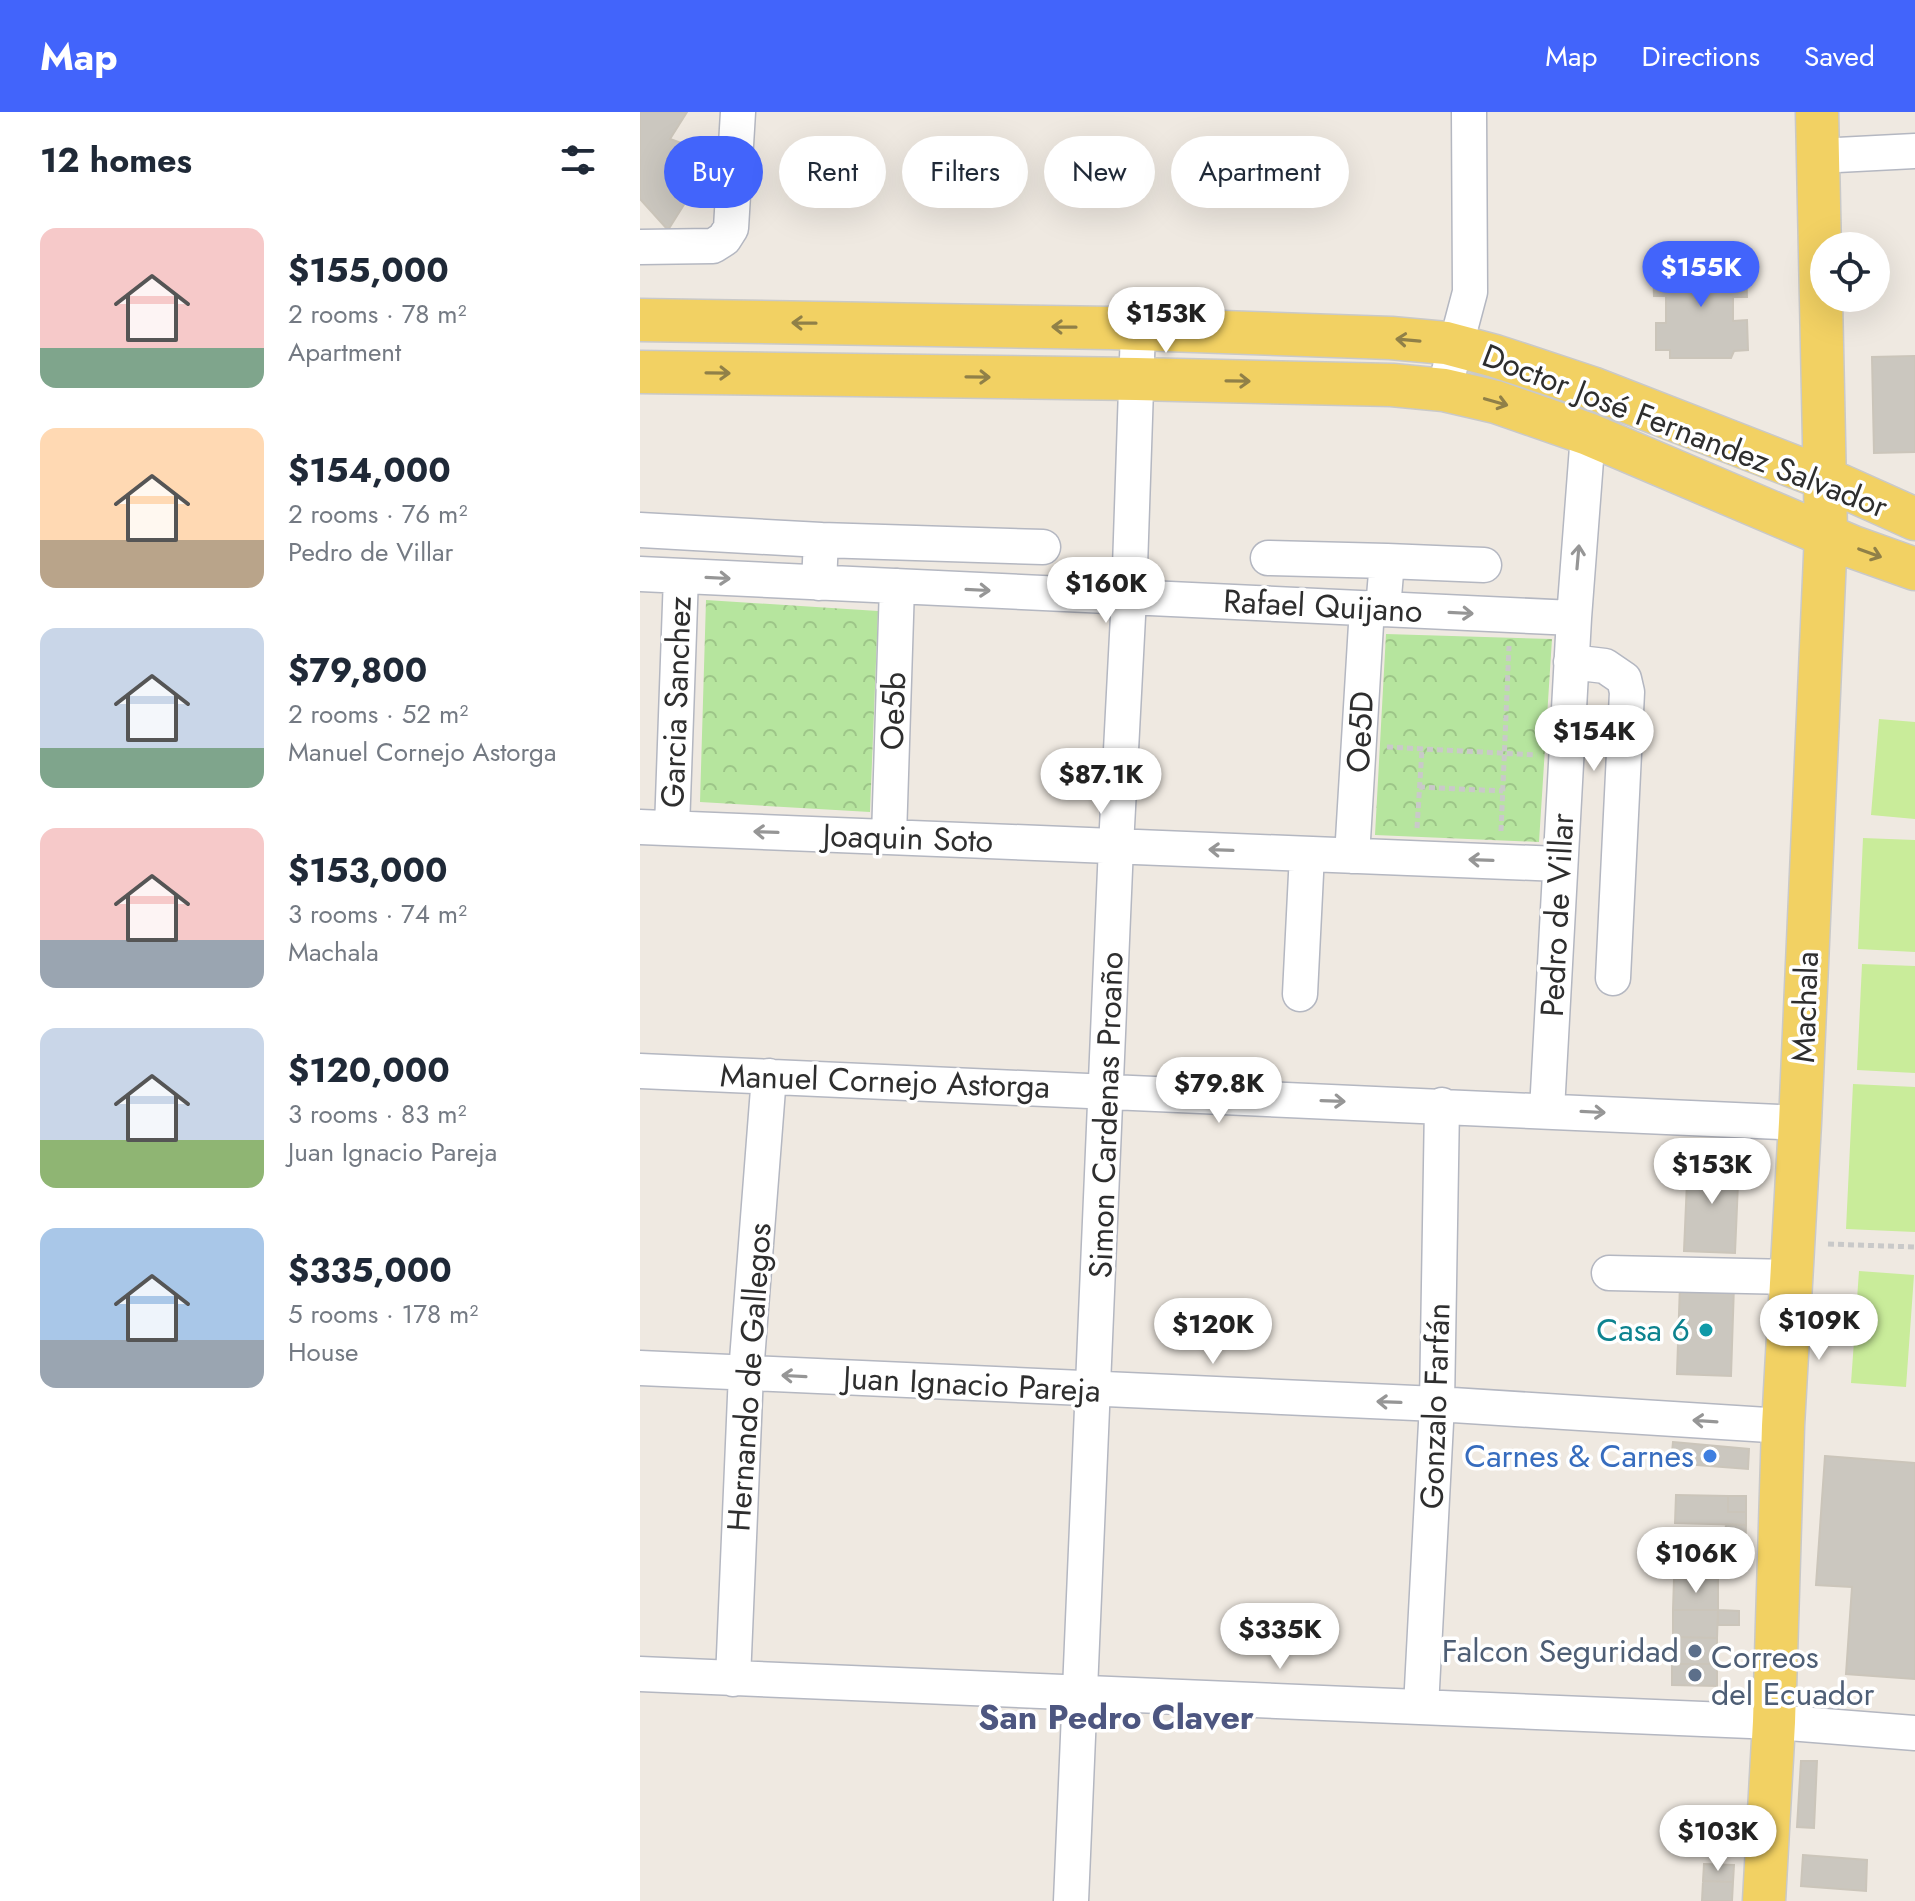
<!DOCTYPE html>
<meta charset="utf-8">
<style>
body{margin:0;font-family:Jost,sans-serif;background:#f6f6f7;color:#1f2937;height:100vh;display:flex;flex-direction:column;font-size:30px;white-space:nowrap}
*{box-sizing:border-box;margin:0}
p{font-size:26px;color:#747a83}
.icon{flex:none;width:44px;height:44px;fill:none;stroke:currentColor;stroke-width:2;stroke-linecap:round;stroke-linejoin:round}
.map{position:relative;flex:1;overflow:hidden}
.sheet{display:flex;flex-direction:column;background:#fff;width:640px}
.sheet>*{flex:none}
.hud{position:absolute;left:24px;top:24px;width:760px;height:72px;display:flex;gap:16px}
.buttons{position:absolute;left:1170px;top:120px;display:grid;gap:16px}
.buttons a{display:grid;place-items:center;width:80px;height:80px;border-radius:50%;background:#fff;box-shadow:0 8px 32px #0002;font-size:40px}
.price{position:absolute;translate:-50% -68px;padding:0 18px;border-radius:28px;background:#fff;color:#222;font-size:26px;line-height:52px;filter:drop-shadow(0 2px 4px #0008)}
.price::after{content:'';position:absolute;left:50%;top:48px;width:24px;height:18px;margin-left:-12px;background:inherit;clip-path:polygon(0 0,100% 0,50% 100%)}
.price.selected{background:#4264fb;color:#fff}
ul{padding:0;list-style:none}
li{display:flex;align-items:center;gap:24px;height:200px;padding:0 40px}
li span{display:grid;place-items:center;flex:none;width:224px;height:160px;border-radius:16px;color:#555}
li>.icon{margin-inline-start:auto}
span .icon{width:96px;height:96px;fill:#fffc;stroke-width:1}
li b{font-size:34px}
h2{display:flex;justify-content:space-between;align-items:center;height:96px;padding:0 40px;font-size:34px}
.tag{padding:0 28px;border-radius:36px;background:#fff;box-shadow:0 8px 32px #0002;font-size:28px;line-height:72px}
.tag.selected{background:#4264fb;color:#fff}
header{display:flex;align-items:center;gap:48px;box-sizing:border-box;height:112px;padding:0 40px;background:#4264fb;color:#fff}
header strong{font-size:38px}
nav{display:flex;gap:44px;margin-inline-start:auto;font-size:28px}
main{display:flex;flex:1;min-height:0}
.map>svg:first-child{display:block}
</style>
<header>
<strong>Map</strong>
<nav><a>Map</a><a>Directions</a><a>Saved</a></nav>
</header>
<main>
<section class="sheet">
<h2>12 homes<svg class="icon" aria-label="filters" viewBox="0 0 24 24"><path d="M4 7h16M4 17h16"/><circle cx="9" cy="7" r="2"/><circle cx="15" cy="17" r="2"/></svg></h2>
<ul>
<li><span style="background:linear-gradient(#f6c9c9 75%,#7fa58c 0)"><svg class="icon" aria-label="home" viewBox="0 0 24 24"><path d="M3 11l9-7 9 7M6 9v11h12V9"/></svg></span><div><b>$155,000</b><p>2 rooms · 78 m²</p><p>Apartment</p></div></li>
<li><span style="background:linear-gradient(#ffd9b3 70%,#b9a48a 0)"><svg class="icon" aria-label="home" viewBox="0 0 24 24"><path d="M3 11l9-7 9 7M6 9v11h12V9"/></svg></span><div><b>$154,000</b><p>2 rooms · 76 m²</p><p>Pedro de Villar</p></div></li>
<li><span style="background:linear-gradient(#c9d6e8 75%,#7fa58c 0)"><svg class="icon" aria-label="home" viewBox="0 0 24 24"><path d="M3 11l9-7 9 7M6 9v11h12V9"/></svg></span><div><b>$79,800</b><p>2 rooms · 52 m²</p><p>Manuel Cornejo Astorga</p></div></li>
<li><span style="background:linear-gradient(#f6c9c9 70%,#9aa5b1 0)"><svg class="icon" aria-label="home" viewBox="0 0 24 24"><path d="M3 11l9-7 9 7M6 9v11h12V9"/></svg></span><div><b>$153,000</b><p>3 rooms · 74 m²</p><p>Machala</p></div></li>
<li><span style="background:linear-gradient(#c9d6e8 70%,#8fb573 0)"><svg class="icon" aria-label="home" viewBox="0 0 24 24"><path d="M3 11l9-7 9 7M6 9v11h12V9"/></svg></span><div><b>$120,000</b><p>3 rooms · 83 m²</p><p>Juan Ignacio Pareja</p></div></li>
<li><span style="background:linear-gradient(#a9c7e8 70%,#9aa5b1 0)"><svg class="icon" aria-label="home" viewBox="0 0 24 24"><path d="M3 11l9-7 9 7M6 9v11h12V9"/></svg></span><div><b>$335,000</b><p>5 rooms · 178 m²</p><p>House</p></div></li>
</ul>
</section>
<div class="map">
<svg width="1275" height="1789" viewBox="0 0 1275 1789">
<defs>
<pattern id="forest-crowns" width="20" height="18" patternUnits="userSpaceOnUse" patternTransform="scale(2)"><rect width="20" height="18" fill="#b6e59e"/><path d="M2 6a3 3 0 1 1 6 0M12 15a3 3 0 1 1 6 0" fill="none" stroke="#9dc588"/></pattern>
</defs>
<rect width="100%" height="100%" fill="#efe9e1"/>
<path fill="url(#forest-crowns)" d="M66 488 238 499 230 700 60 690Z
M746 522 912 527 899 730 735 723Z"/>
<path fill="#c9ec9a" d="M1239 607 1275 610V707L1231 703Z
M1223 726 1275 728V840L1218 837Z
M1222 852 1275 854V961L1217 958Z
M1213 972 1275 975V1120L1206 1117Z
M1219 1159 1274 1163 1266 1275 1211 1271Z"/>
<path fill="#cbc7bf" stroke="#cbc5ba" stroke-width="2" d="M0 0H47L30 27 75 43 28 118 0 87Z
M1027 148H1085L1088 156 1106 155 1107 185H1093V209L1107 208 1108 238 1094 239 1091 246H1030V238H1016V211H1026V184H1014L1013 156H1025Z
M1275 244V340L1234 341 1232 245Z
M1048 1046 1099 1048 1095 1141 1044 1139Z
M1040 1172 1094 1173 1091 1264 1037 1262Z
M1033 1330 1109 1337 1108 1357 1031 1351Z
M1185 1344 1275 1351V1567L1206 1562 1212 1475 1176 1473Z
M1036 1383 1088 1384V1400H1106V1413L1035 1411Z
M1088 1384H1106V1400H1088Z
M1086 1412 1106 1413 1105 1442H1084Z
M1034 1467H1078V1498H1033Z
M1033 1498H1078L1077 1526 1033 1525Z
M1078 1498 1099 1499V1513H1078Z
M1033 1525 1077 1526V1552H1032Z
M1032 1552H1077V1574L1032 1573Z
M1161 1649H1177L1174 1716 1157 1715Z
M1163 1743 1227 1748 1226 1779 1161 1774Z
M1064 1752 1094 1753 1093 1770 1063 1769Z
M1063 1769 1093 1770 1092 1789H1062Z"/>
<g fill="none" stroke-linecap="round" stroke-linejoin="round">
<g stroke="#b4b7c1" stroke-width="37">
<path id="minor" d="M1178 44 1275 39
M0 135 73 134 84 127 91 116 98 0
M804 278 830 180 829 0
M0 418 181 428
M628 446 747 449
M0 462 934 506
M179 471 181 428 403 435
M743 497 747 449 844 453
M931 550 965 554 984 567 987 580 973 866
M0 715 919 752
M32 716 41 464
M249 725 257 474
M712 744 727 496
M660 882 667 742
M0 959 1160 1011
M907 998 934 506 948 322
M969 1161 1151 1165
M0 1256 797 1292 1143 1314
M0 1562 1134 1610 1275 1621
M93 1567 106 1261 129 964
M781 1595 797 1292 802 993
M431 1789 476 734 489 485 498 217"/>
</g>
<g stroke="#c9c9c9" stroke-width="45">
<path id="major" d="M0 208 470 216 751 226 806 231 855 244 952 276 1186 367 1275 407
M0 260 496 267 752 273 804 278 856 290 948 322 1213 435 1275 457
M1124 1789 1134 1610 1143 1314 1160 1011 1186 422 1177 0"/>
</g>
<path stroke="#c9c9c9" stroke-width="5" stroke-dasharray="6 4" stroke-linecap="butt" d="M747 635 897 643
M779 675 863 679
M777 716 782 637
M861 719 869 534
M1188 1132 1275 1135"/>
<use href="#minor" stroke="#fff" stroke-width="34"/>
<use href="#major" stroke="#f2d163" stroke-width="42"/>
</g>
<defs><path id="oneway-shaft" d="M-6 0H5M1.5-3L5.5 0L1.5 3" fill="none" stroke-width="1.6" stroke-linecap="round" stroke-linejoin="round" transform="scale(2)"/></defs>
<g stroke="#908048">
<use href="#oneway-shaft" transform="translate(164 211) rotate(-179)"/>
<use href="#oneway-shaft" transform="translate(424 215) rotate(-179)"/>
<use href="#oneway-shaft" transform="translate(768 228) rotate(-175)"/>
<use href="#oneway-shaft" transform="translate(78 261) rotate(1)"/>
<use href="#oneway-shaft" transform="translate(338 265) rotate(1)"/>
<use href="#oneway-shaft" transform="translate(598 269) rotate(1)"/>
<use href="#oneway-shaft" transform="translate(856 290) rotate(16)"/>
<use href="#oneway-shaft" transform="translate(1230 441) rotate(20)"/>
</g>
<g stroke="#969696">
<use href="#oneway-shaft" transform="translate(938 445) rotate(-85)"/>
<use href="#oneway-shaft" transform="translate(78 466) rotate(3)"/>
<use href="#oneway-shaft" transform="translate(338 478) rotate(3)"/>
<use href="#oneway-shaft" transform="translate(821 501) rotate(3)"/>
<use href="#oneway-shaft" transform="translate(126 720) rotate(-178)"/>
<use href="#oneway-shaft" transform="translate(581 738) rotate(-178)"/>
<use href="#oneway-shaft" transform="translate(841 748) rotate(-178)"/>
<use href="#oneway-shaft" transform="translate(693 989) rotate(2)"/>
<use href="#oneway-shaft" transform="translate(953 1000) rotate(3)"/>
<use href="#oneway-shaft" transform="translate(154 1264) rotate(-177)"/>
<use href="#oneway-shaft" transform="translate(749 1290) rotate(-178)"/>
<use href="#oneway-shaft" transform="translate(1065 1309) rotate(-176)"/>
</g>
<circle fill="#0f9aa8" stroke="#fff" stroke-width="3" cx="1066" cy="1218" r="8"/>
<circle fill="#3f7fe0" stroke="#fff" stroke-width="3" cx="1070" cy="1344" r="8"/>
<g fill="#5c6f8a" stroke="#fff" stroke-width="3">
<circle cx="1055" cy="1539" r="8"/>
<circle cx="1055" cy="1563" r="8"/>
</g>
<g text-anchor="middle" dominant-baseline="central" stroke-width="7" stroke-linejoin="round" paint-order="stroke">
<g font-size="32" fill="#2e2e2e" stroke="#fff">
<text transform="translate(1045 319) rotate(21)">Doctor José Fernandez Salvador</text>
<text transform="translate(683 494) rotate(3)">Rafael Quijano</text>
<text transform="translate(36 590) rotate(-88)">Garcia Sanchez</text>
<text transform="translate(253 599) rotate(-88)">Oe5b</text>
<text transform="translate(720 620) rotate(-87)">Oe5D</text>
<text transform="translate(268 726) rotate(2)">Joaquin Soto</text>
<text transform="translate(917 803) rotate(-87)">Pedro de Villar</text>
<text transform="translate(1165 895) rotate(-88)">Machala</text>
<text transform="translate(245 969) rotate(2)">Manuel Cornejo Astorga</text>
<text transform="translate(466 1003) rotate(-88)">Simon Cardenas Proaño</text>
<text transform="translate(109 1265) rotate(-86)">Hernando de Gallegos</text>
<text transform="translate(332 1272) rotate(3)">Juan Ignacio Pareja</text>
<text transform="translate(795 1294) rotate(-88)">Gonzalo Farfán</text>
</g>
<g font-size="32" fill="#0d838f" stroke="#fff" text-anchor="end">
<text x="1050" y="1218">Casa 6</text>
</g>
<g font-size="32" fill="#366cbe" stroke="#fff" text-anchor="end">
<text x="1054" y="1344">Carnes &amp; Carnes</text>
</g>
<g font-size="32" fill="#4e5e75" stroke="#fff" text-anchor="end">
<text x="1039" y="1539">Falcon Seguridad</text>
<text x="1071" y="1545" text-anchor="start">Correos<tspan x="1071" dy="37">del Ecuador</tspan></text>
</g>
<g font-size="34" font-weight="bold" fill="#4d5680" stroke="#fff">
<text x="476" y="1605">San Pedro Claver</text>
</g>
</g>
</svg>
<div class="buttons">
<a><svg class="icon" aria-label="locate" viewBox="0 0 24 24"><circle cx="12" cy="12" r="6"/><path d="M12 2v4M12 18v4M2 12h4M18 12h4"/></svg></a>
</div>
<b class="price selected" style="left:1061px;top:197px">$155K</b>
<b class="price" style="left:526px;top:243px">$153K</b>
<b class="price" style="left:466px;top:513px">$160K</b>
<b class="price" style="left:954px;top:661px">$154K</b>
<b class="price" style="left:461px;top:704px">$87.1K</b>
<b class="price" style="left:579px;top:1013px">$79.8K</b>
<b class="price" style="left:1072px;top:1094px">$153K</b>
<b class="price" style="left:1179px;top:1250px">$109K</b>
<b class="price" style="left:573px;top:1254px">$120K</b>
<b class="price" style="left:1056px;top:1483px">$106K</b>
<b class="price" style="left:640px;top:1559px">$335K</b>
<b class="price" style="left:1078px;top:1761px">$103K</b>
<div class="hud">
<a class="tag selected">Buy</a>
<a class="tag">Rent</a>
<a class="tag">Filters</a>
<a class="tag">New</a>
<a class="tag">Apartment</a>
</div>
</div>
</main>
